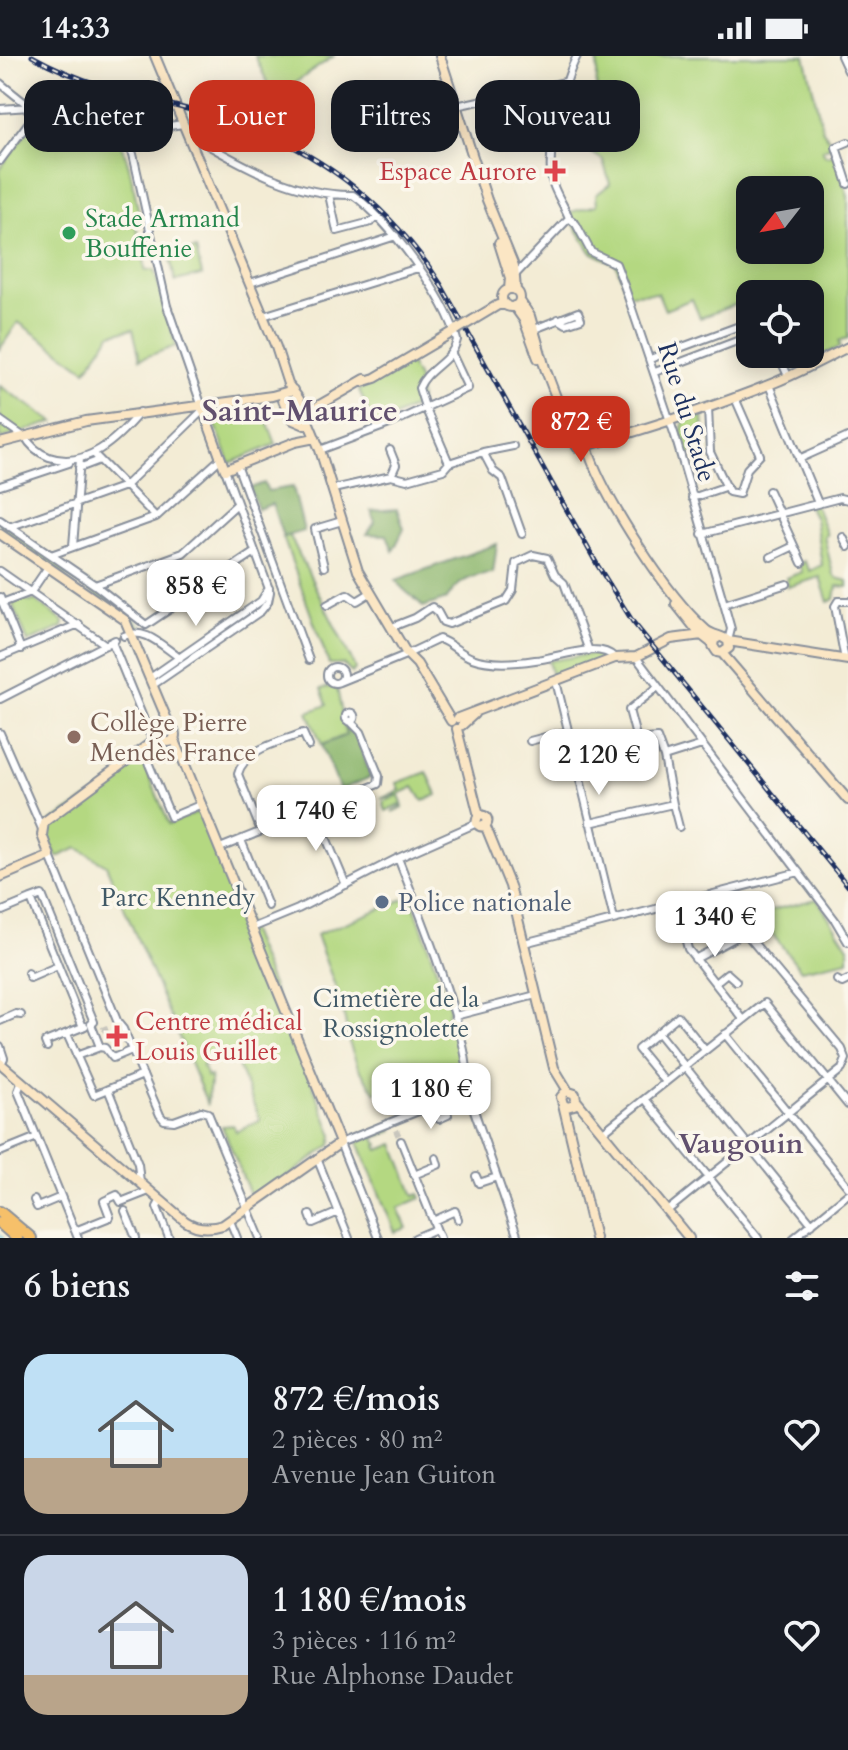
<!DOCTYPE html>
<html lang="fr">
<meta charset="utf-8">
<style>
body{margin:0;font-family:Cardo,serif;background:#20242c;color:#f1f3f6;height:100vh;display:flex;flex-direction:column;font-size:30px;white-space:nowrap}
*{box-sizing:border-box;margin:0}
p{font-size:26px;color:#9ea1a6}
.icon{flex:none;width:44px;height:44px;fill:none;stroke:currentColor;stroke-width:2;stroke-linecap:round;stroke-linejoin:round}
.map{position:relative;height:1182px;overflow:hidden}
.drawer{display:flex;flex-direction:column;background:#171b24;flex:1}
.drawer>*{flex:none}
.banner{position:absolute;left:24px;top:24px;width:800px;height:72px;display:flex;gap:16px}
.needle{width:52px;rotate:239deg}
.tools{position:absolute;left:736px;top:120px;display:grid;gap:16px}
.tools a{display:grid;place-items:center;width:88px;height:88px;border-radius:16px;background:#171b24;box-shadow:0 4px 20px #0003;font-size:40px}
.price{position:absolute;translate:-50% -68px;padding:0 18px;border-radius:16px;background:#fff;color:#222;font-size:26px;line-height:52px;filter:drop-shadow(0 2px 4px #0008)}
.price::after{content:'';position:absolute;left:50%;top:48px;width:24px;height:18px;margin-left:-12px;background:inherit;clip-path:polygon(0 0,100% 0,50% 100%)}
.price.current{background:#c8321e;color:#fff}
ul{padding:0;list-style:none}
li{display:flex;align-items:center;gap:24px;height:200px;padding:0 24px}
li+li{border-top:2px solid #363941}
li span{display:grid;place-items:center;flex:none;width:224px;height:160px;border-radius:24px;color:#555}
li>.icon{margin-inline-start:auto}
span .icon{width:96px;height:96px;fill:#fffc;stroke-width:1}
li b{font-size:34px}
h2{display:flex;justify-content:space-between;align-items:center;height:96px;padding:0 24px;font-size:34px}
.tag{padding:0 28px;border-radius:24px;background:#171b24;box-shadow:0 4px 20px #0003;font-size:28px;line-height:72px}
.tag.current{background:#c8321e;color:#fff}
.status{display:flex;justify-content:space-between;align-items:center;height:56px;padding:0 40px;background:#171b24;direction:ltr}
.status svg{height:22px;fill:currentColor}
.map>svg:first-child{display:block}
</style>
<div class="status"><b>14:33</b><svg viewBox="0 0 49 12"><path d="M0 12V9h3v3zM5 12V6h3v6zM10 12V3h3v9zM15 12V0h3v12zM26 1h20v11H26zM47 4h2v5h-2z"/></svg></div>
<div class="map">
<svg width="848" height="1182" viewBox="0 0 848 1182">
<rect width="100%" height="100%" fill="#fbf7ec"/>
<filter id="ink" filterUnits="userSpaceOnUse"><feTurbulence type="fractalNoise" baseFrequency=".0125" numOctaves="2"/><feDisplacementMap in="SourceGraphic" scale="16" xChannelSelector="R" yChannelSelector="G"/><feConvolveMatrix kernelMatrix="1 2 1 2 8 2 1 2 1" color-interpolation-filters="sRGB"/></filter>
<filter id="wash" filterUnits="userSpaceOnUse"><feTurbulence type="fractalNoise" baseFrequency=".006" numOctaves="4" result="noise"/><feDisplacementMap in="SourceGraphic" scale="32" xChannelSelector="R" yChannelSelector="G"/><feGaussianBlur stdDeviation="1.8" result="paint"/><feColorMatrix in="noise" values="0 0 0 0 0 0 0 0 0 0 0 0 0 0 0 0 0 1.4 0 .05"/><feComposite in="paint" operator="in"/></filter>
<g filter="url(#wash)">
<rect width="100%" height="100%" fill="#f3ecd5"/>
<path fill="#b4d881" stroke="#688470" stroke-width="2" fill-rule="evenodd" d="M255 0H334L274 41Z
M598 0H805L823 75 833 89 822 94 826 100 835 98 848 140V282L839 285 840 291 793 314 788 312 782 298H810V238H750V243L700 262 692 243 665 254 658 237 627 238 616 208 591 196 567 157 597 149 596 139 610 128 603 104 592 97 589 89 595 56ZM750 134H810V194H750Z
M64 55C126 56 128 108 139 157L133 159 144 198 145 215 154 214 176 290 140 303 133 273 111 278 86 314 18 266 0 293V113L31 70 47 59Z
M196 193 202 219 175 225 170 200Z
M409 306 418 323 420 348 375 371 359 334Z
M0 330 54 366 0 383Z
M260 347 276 388 230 407 210 354Z
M703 359 705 392 685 399 680 379 684 365Z
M815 448 827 479 824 480 833 518 836 522 848 525V531L837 530 835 543 828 546 820 521 788 531 786 522 802 516 799 508 804 505 810 515 822 509 815 463 809 450Z
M0 466 121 550 148 575 134 571 128 562 0 474Z
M290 480 352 605 355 613 352 617 343 608H329L283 481Z
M24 542 30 546 35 544 39 547 64 566 63 571 28 586 12 547Z
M598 597 604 599V603L553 623 548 605Z
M328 631 337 632 346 679 322 689 308 656 327 649 321 633Z
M142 703 169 768 201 755 333 1079 331 1089 260 1141 249 1136 222 1070 233 1069 236 1076 260 1064 233 997 202 1009 207 1021 211 1020 207 1047 106 809 78 792 57 801 47 779 49 767 97 737Z
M427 716 437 739 423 745 414 731 399 738 403 751 392 756 401 751 400 749 386 755 383 746 397 740 396 738 381 743 400 734 397 727Z
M411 840 450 953 447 958 449 966H453L463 1007 376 1037 358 1011 349 986 342 949 316 879Z
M817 843 848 891V904L801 914 756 858Z
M391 1071 393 1075 374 1082 379 1089 377 1090 379 1094 394 1088 414 1140 419 1138 421 1142 398 1152 407 1172 395 1176 358 1086Z"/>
<path fill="#8fb86f" stroke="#557466" stroke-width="2" d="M264 427 268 435 293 431 304 475 283 481 272 448 258 453 250 432Z
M397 453 404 473 393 495 387 479 367 478 375 466 371 455Z
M497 488 493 517C473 518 457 525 447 543L423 551C414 538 406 540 396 524Z
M345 671 356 680 371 721 340 734 322 689 346 679Z"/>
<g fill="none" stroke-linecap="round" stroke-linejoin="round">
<path stroke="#5dc2db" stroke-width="2" d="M0 1179 3 1182"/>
</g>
</g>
<g filter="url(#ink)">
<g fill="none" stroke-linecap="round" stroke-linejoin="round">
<path stroke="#c8c6bd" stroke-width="6" stroke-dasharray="6 3" stroke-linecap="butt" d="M102 974 110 971
M396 1074 401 1085"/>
<g stroke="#878e9a" stroke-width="10">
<path id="street" d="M841 0 848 15
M0 27 30 51
M456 50 565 26
M0 53 30 51 37 59
M105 58 162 71 183 68
M385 61 453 39
M190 83 195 82C244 110 295 140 353 139 388 163 447 243 457 284 452 306 427 312 419 332L425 351 449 407
M848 86 836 91 848 128
M0 105 29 66 53 52 76 50 98 55 119 73 133 98 167 250 201 348
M329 139 337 175 371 166 377 161
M569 162 576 168 591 196 616 208 625 232 675 380 724 548 731 573 728 585
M516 218 569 162C565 151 557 140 553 128 544 101 564 25 577 0
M250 227 396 180
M263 260 418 212
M532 274 578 256 581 263 566 268 558 263
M778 298 788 320
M650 303 750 266
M655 316 750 280
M769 329 818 447
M708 352 710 396 729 436 739 438 747 413 760 399 735 342
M0 364 24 381
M25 380C30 390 39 397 49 401 86 414 118 382 140 356
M320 394 392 367 468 332 452 298
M390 394 396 409 391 420
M483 396 513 390
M94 398 156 461
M799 403 848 381
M237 409 309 604
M79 412 100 404
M225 414 269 533
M0 430 69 407
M333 433 391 420 407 424 443 414 449 407 483 396 493 415 502 422 522 478
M769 435 802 507
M692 442 727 430
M0 464 95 529 146 569 255 496
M9 471 125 430 203 354
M702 478 840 442 848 444
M843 481 848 491
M73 490 80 403
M51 499 156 461 221 402
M771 501 794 490
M324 511 315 473 342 465
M0 515 106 589
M95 529 183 497 237 448
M0 541 21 593
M2 547 31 536 48 511
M724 548 787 528
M327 549 347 538 357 545 370 537
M392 571 415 562 432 551 437 555 443 566 449 568 506 545 513 534 516 507 533 499 547 502 555 519 564 527 589 595
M124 580C145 570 163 591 180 602
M112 586 153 686
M0 601 79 568
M636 601 835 864 848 886
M845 604 835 550 838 545H848
M327 619a8 8 0 1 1 16 0a8 8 0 1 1-16 0Z
M150 622 261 545 269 532
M556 625 614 863
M339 626 403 600 439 583C451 587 459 597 472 602 491 609 515 607 535 604 557 602 598 584 615 602
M153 629 261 555 268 546 270 536
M658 631 629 654 637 684 657 682 664 701
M0 643 115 584
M345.5 661a4.5 4.5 0 1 1 9 0a4.5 4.5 0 1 1-9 0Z
M0 677 42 773
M530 685 568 675
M143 694 171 761 202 748
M673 748 679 771
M314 753 346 829
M590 767 673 748 664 701 702 689
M261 775 238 718C245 692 281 686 303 677L309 690
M241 784 268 850
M220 792 378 728 379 720 361 676 350 665
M50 800 118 967 123 973 160 1059 164 1064 174 1065 201 1055 208 1057 260 1182
M398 802C413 840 478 1000 466 1031
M676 848 688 893 743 963
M0 856 31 843
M252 872 298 853 398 802 477 767
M524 887 799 816
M28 917 30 922 58 910
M837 924 842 927 848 924
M715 927 727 917 736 925
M455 960 536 939
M0 965 16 958 21 959
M83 971 31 843 42 839 94 966 91 968 100 991 105 992 113 1002 132 994
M658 977 812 1168
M67 978 94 1039 143 1019
M725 978 848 1131
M0 990 4 1002 1 1008
M47 991 45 986 85 970
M76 1000 100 991
M22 1025 18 1035 78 1182
M665 1026 638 993 678 960 705 994
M466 1031 518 1182
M108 1033 138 1108 140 1126
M645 1043 758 1182
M434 1048 439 1063 448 1059
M603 1076 765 947 848 1049
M401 1085 440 1182
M0 1096 37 1081
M317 1102 349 1182
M414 1119 438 1109 436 1102
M476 1120 479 1127 497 1121
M34 1144 37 1151 61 1141
M161 1144 157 1151 169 1182
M125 1155 136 1182
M667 1155 842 1013 846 1003 842 993 748 880 740 879 695 903
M310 1159 313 1167 339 1156
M230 1165 237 1182
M433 1165 455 1155 458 1163
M75 1175 110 1161 104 1145 117 1139 121 1146 149 1135
M378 1182 340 1087 460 1038 466 1031
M415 1182 436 1173
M794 1182 848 1138"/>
</g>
<g stroke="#878e9a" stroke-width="12">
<path id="secondary" d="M155 0 276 291 288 328 299 343 320 394 358 515 407 598 417 608 451 665
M440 0 487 144 514 210 516 234
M499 187 510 222 509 233
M502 242a9 9 0 1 1 18 0a9 9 0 1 1-18 0Z
M520 245 530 260 545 312 562 357 574 375V382
M514 250 524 264 538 302
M473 264 498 249H506
M362 326 375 322 458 273
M284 337 283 344 291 363 305 369
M201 348 225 414 295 386 315 382
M573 365 591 382 589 389 582 392 577 391 574 384 578 377 583 376
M302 366 318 350 365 323
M0 387 86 365 272 340 293 334
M589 389C652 371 714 351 776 326 800 316 824 303 848 291
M587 391C603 441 667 540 706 574 713 580 722 579 728 585L729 592 722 597 717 596 713 590 714 584 719 581
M0 478 125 564 171 673
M676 548 699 577 713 588
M728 585 848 604
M722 597 848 744
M458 662 615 602 636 601 671 583 702 579
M462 669 474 658
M161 679a7 7 0 1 1 14 0a7 7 0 1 1-14 0Z
M457 673 479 760
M476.5 765a5.5 5.5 0 1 1 11 0a5.5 5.5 0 1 1-11 0Z
M485 769 510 830 554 1012 568 1035
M0 821 50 800 42 779 44 766 160 680
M0 1007 185 1165C197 1173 210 1173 223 1169L340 1087 174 682
M576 1044 574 1049 567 1051 563 1048 561 1041 566 1035 575 1038 576 1044 689 1182
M563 1048 595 1182"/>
</g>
<g stroke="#878e9a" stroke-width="14">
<path id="highway" d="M0 1156 31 1182
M0 1167 17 1182"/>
</g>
<use href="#street" stroke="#fff" stroke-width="6"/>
<use href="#secondary" stroke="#fbe6c4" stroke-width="8"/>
<use href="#highway" stroke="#f6c06b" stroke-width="10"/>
<g stroke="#1b2f5e" stroke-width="5">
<path id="rail" d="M32 0C91 33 155 44 218 61 311 87 388 146 440 227L598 510 633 566 848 830"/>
</g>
<use href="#rail" stroke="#fbf7ec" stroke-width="2" stroke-dasharray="6" stroke-linecap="butt"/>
<g stroke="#878e9a" stroke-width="12" stroke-linecap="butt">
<path id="secondary-bridge" d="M458 273 473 264"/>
</g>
<use href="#secondary-bridge" stroke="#fbe6c4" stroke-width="8"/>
</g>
</g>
<g fill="#e0444e" stroke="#fbf7ec" stroke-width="3">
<path d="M551 103h8v8h8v8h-8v8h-8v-8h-8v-8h8z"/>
<path d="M113 968h8v8h8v8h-8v8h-8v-8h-8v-8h8z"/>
</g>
<circle fill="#2e9e5b" stroke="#fbf7ec" stroke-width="3" cx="69" cy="177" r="8"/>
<circle fill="#8d6e63" stroke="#fbf7ec" stroke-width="3" cx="74" cy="681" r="8"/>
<circle fill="#5c6f8a" stroke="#fbf7ec" stroke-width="3" cx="382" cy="846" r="8"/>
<g text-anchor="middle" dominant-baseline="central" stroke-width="7" stroke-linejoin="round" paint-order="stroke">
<g font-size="26" fill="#be3a42" stroke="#fbf7ec" text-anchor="end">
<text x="537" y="115">Espace Aurore</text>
<text x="135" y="965" text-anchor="start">Centre médical<tspan x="135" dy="30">Louis Guillet</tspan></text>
</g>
<g font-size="26" fill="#27864d" stroke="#fbf7ec" text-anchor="start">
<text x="85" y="162">Stade Armand<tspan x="85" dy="30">Bouffenie</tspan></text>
</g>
<g font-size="26" fill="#1b2f5e" stroke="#fbf7ec">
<text transform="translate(687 356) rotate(73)">Rue du Stade</text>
</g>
<g font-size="26" fill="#785e54" stroke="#fbf7ec" text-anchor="start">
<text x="90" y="666">Collège Pierre<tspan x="90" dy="30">Mendès France</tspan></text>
</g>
<g font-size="26" fill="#415967" stroke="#fbf7ec">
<text x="178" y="841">Parc Kennedy</text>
<text x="396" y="942">Cimetière de la<tspan x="396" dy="30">Rossignolette</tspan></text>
</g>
<g font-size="26" fill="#4e5e75" stroke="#fbf7ec" text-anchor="start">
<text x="398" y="846">Police nationale</text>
</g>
<g font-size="28" font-weight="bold" fill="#61506e" stroke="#fbf7ec">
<text x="741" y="1088">Vaugouin</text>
</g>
<g font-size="30" font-weight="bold" fill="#61506e" stroke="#fbf7ec">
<text x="300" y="355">Saint-Maurice</text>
</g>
</g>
</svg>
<div class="tools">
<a><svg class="needle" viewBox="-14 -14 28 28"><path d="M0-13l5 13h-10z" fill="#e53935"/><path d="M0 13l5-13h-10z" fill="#9ea1a6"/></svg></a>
<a><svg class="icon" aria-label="locate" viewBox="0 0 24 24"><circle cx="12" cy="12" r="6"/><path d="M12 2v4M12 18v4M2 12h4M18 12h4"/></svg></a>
</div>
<b class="price current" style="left:581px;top:408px">872 €</b>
<b class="price" style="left:196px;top:572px">858 €</b>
<b class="price" style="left:599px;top:741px">2 120 €</b>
<b class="price" style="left:316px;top:797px">1 740 €</b>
<b class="price" style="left:715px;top:903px">1 340 €</b>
<b class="price" style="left:431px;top:1075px">1 180 €</b>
<div class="banner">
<a class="tag">Acheter</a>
<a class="tag current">Louer</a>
<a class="tag">Filtres</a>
<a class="tag">Nouveau</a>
</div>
</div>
<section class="drawer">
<h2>6 biens<svg class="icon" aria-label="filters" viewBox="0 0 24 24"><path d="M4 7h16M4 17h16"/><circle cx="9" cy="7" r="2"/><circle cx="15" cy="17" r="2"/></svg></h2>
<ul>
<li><span style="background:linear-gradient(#bfe0f5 65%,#b9a48a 0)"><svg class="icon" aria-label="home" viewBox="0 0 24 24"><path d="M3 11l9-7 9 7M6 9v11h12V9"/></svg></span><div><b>872 €/mois</b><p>2 pièces · 80 m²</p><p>Avenue Jean Guiton</p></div><svg class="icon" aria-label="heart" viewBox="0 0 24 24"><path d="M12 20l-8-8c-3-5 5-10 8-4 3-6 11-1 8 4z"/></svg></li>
<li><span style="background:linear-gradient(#c9d6e8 75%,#b9a48a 0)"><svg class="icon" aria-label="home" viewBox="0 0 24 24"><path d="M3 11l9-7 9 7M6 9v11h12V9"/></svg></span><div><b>1 180 €/mois</b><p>3 pièces · 116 m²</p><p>Rue Alphonse Daudet</p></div><svg class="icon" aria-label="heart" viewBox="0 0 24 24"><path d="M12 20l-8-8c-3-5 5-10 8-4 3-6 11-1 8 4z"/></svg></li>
</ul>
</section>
